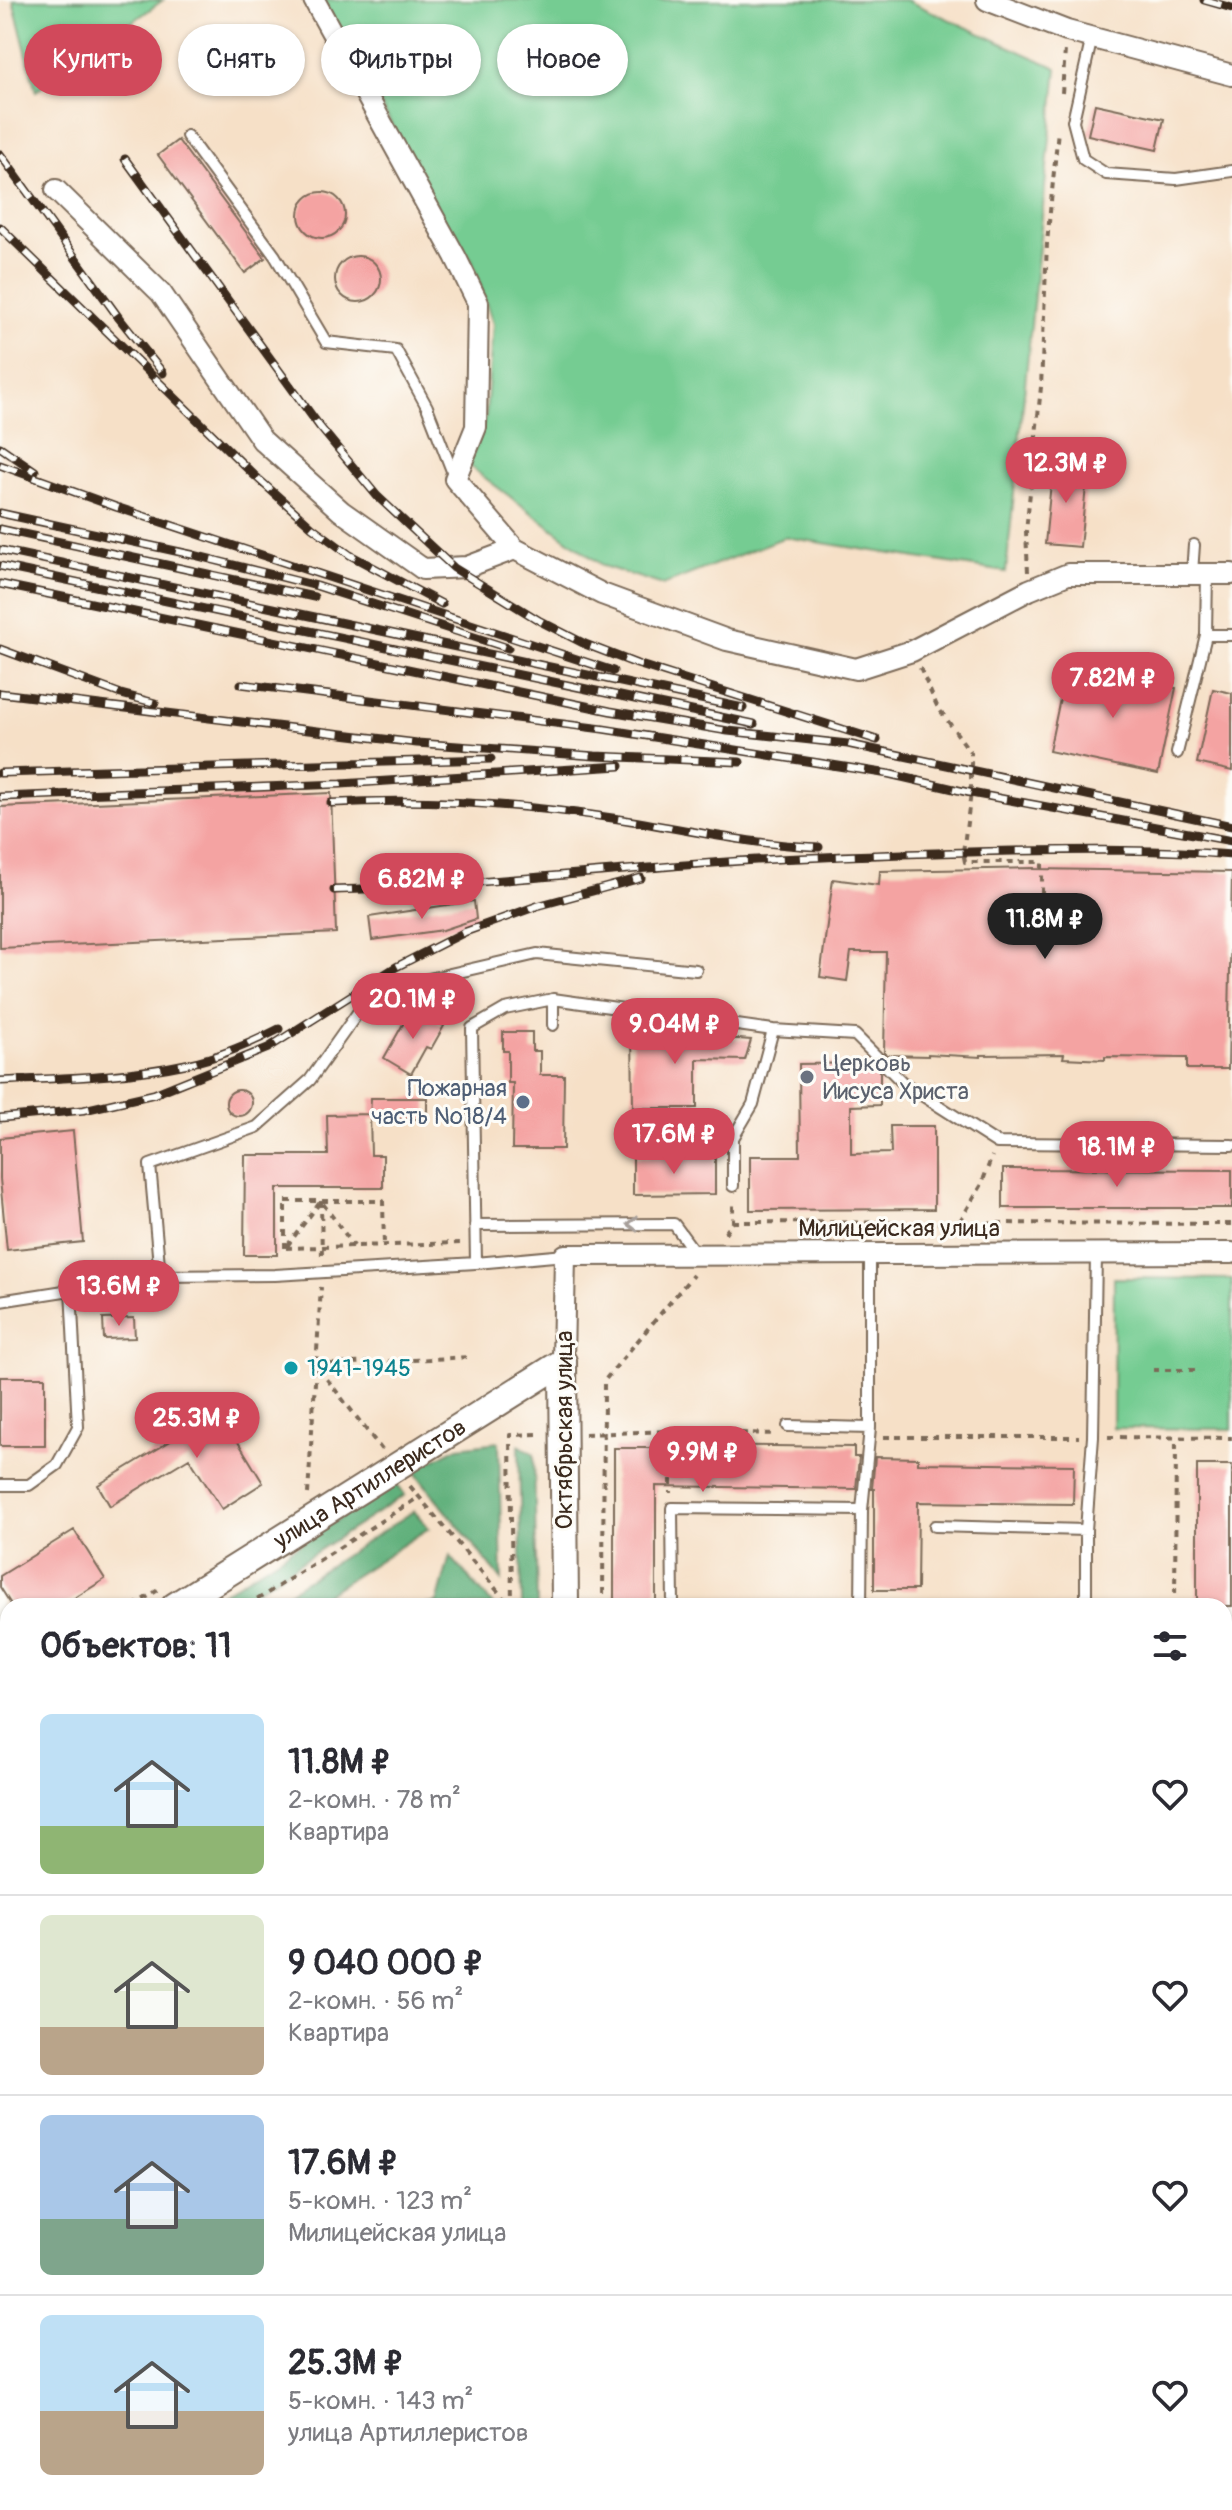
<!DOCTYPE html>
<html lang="ru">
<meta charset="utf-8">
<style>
body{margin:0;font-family:Pangolin,sans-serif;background:#f7f7f7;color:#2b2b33;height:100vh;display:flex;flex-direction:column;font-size:30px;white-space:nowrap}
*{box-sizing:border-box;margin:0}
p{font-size:26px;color:#7c7c81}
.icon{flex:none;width:44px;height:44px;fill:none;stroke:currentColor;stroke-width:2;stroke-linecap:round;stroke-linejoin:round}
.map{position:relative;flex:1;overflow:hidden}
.panel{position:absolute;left:0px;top:1598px;width:1232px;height:912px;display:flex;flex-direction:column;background:#fff;border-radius:24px 24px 0 0;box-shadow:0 2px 6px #0004}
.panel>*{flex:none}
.top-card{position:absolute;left:24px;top:24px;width:800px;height:72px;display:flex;gap:16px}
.price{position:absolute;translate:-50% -68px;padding:0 18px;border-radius:28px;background:#d1495b;color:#fff;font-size:26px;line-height:52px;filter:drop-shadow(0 2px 4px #0008)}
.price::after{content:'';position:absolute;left:50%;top:48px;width:24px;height:18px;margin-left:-12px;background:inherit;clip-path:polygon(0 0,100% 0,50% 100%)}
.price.current{background:#222;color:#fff}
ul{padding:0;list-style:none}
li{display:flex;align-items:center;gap:24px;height:200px;padding:0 40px}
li+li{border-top:2px solid #e1e1e2}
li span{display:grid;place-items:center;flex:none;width:224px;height:160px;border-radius:12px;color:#555}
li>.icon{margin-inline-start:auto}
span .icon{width:96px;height:96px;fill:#fffc;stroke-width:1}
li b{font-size:34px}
h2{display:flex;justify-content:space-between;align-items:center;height:96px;padding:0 40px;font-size:34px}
.tag{padding:0 28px;border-radius:36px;background:#fff;box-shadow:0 2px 6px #0004;font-size:28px;line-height:72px}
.tag.current{background:#d1495b;color:#fff}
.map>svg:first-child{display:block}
</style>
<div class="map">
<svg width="1232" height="2510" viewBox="0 0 1232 2510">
<rect width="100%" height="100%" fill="#fdfcf7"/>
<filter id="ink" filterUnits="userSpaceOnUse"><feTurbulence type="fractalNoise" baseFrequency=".0125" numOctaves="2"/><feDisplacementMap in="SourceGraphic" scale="16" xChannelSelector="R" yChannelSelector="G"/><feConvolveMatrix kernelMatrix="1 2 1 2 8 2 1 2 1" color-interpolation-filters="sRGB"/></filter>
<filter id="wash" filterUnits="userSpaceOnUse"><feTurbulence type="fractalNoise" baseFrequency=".006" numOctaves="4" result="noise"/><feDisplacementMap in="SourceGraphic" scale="32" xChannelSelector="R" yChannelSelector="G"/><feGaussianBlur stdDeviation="1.8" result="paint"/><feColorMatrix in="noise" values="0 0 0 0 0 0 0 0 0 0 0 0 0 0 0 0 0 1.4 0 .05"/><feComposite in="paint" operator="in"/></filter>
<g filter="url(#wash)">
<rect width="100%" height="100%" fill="#f6e0c7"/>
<path fill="#75cc92" stroke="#587b58" stroke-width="2" d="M13 0H163L36 91Z
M323 0H906L1057 68 1006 572 785 537 663 585 603 566 469 466 486 414 493 324 472 260 453 236Z
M1114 1278 1232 1279V1429L1113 1428Z"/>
<path fill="#60b07c" stroke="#4e6d4d" stroke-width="2" d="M499 1442 502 1580 413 1470 458 1447Z
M519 1445 534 1454 537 1606H522Z
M395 1483 405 1495 232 1606H203Z
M414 1511 429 1528 308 1606H267Z
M450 1556 494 1606H418L437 1603Z"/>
<g id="blocks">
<path fill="#f4a3a2" d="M1095 104 1164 119 1157 150 1088 135Z
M178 140 265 258 245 273 158 155Z
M299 215a23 23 0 1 1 46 0a23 23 0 1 1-46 0Z
M335 279a23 23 0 1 1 46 0a23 23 0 1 1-46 0Z
M1053 462 1088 466 1080 547 1045 544Z
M1067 666 1176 688 1158 774 1049 751Z
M1213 689 1232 693V771L1197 763Z
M331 793 336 933 0 948V807Z
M1034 868V869L1232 872 1228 1069H1187V1058L1105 1057V1060L1063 1058 1064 1054 981 1055V1057L928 1054V1056L887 1055 884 1053 886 952H851L847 981 820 977 833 879 879 885 880 871Z
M474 901 476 919 443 930 372 940 369 917Z
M412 1008 444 1026 431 1049 426 1047 411 1074 384 1058Z
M632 1031 751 1040 745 1060 697 1059V1108H633Z
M503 1032H532V1051H540V1075H564L563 1149H512L513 1083H508V1051H503Z
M872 1063 880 1071V1105L851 1106V1154L891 1153 890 1126H934V1209L750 1210V1156H800L799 1064Z
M226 1103a13 13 0 1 1 26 0a13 13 0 1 1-26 0Z
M371 1098H427V1119H370Z
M370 1114 371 1155H383V1188H277V1255H244L245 1155H328L327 1115Z
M73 1131 83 1242 7 1250 0 1179V1138Z
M633 1157H715V1194L633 1195Z
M1003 1169 1232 1170V1208H1003Z
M134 1318 135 1338 104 1339 103 1319Z
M0 1377H45V1446H0Z
M240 1399 252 1420 232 1432 263 1483 222 1509 189 1458 110 1506 98 1485Z
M682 1445 854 1447V1457H859L856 1489 656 1486V1606H614V1448H682Z
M875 1457 918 1458V1463L1074 1465 1073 1504 918 1502 917 1590H874V1489H872Z
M1197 1465H1232V1606H1197Z
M74 1530 105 1579 62 1606H12L0 1587V1576Z"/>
</g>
</g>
<g filter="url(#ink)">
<use href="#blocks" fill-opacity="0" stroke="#7c6a59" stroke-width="2"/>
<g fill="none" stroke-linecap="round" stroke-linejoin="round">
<g stroke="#7c6a59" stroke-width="14">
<path id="service" d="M1092 37 1073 121 1083 159 1106 174 1176 179 1232 171
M187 136 275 256 326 342 396 350 427 407 454 476
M1192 573 1194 545
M1206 635H1232
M1177 753 1206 635 1207 573
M553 1025V999
M733 1186V1138L753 1104 773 1030
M475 1225 674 1224 696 1254
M476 1263 472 1028 505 1009 553 999 773 1030 855 1035 903 1083 997 1143 1232 1145
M160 1276 150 1165 257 1127 310 1080 359 1011 424 980 537 954 696 970
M0 1301 160 1276 275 1275 476 1263 565 1255
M788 1426 870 1428
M0 1485H29L57 1465 78 1427 71 1289
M935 1526 1086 1530
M673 1606 672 1508 862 1510
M861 1606 862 1510 870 1428V1254
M1086 1606V1530L1093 1437 1096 1255
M0 2082 8 2078
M0 2118 8 2132
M1224 2381H1232
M696 2502V2510"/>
</g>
<g stroke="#7c6a59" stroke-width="24">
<path id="minor" d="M314 0 455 256 478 303 476 427 455 479 515 549 602 594 727 640 856 669 912 651 1029 590 1068 574H1232
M987 0 1067 31 1232 75
M56 190 161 293 262 440 341 511 423 569 467 567 515 549
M563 1362 565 1255 1232 1253
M1224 1783H1232
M1224 2474H1232"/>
</g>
<g stroke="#7c6a59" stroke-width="30">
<g id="tertiary">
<path d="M563 1362 565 1606"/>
<path id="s1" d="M175 1606 563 1362"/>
<path d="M0 1718 8 1712"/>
<path d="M564 2502V2510"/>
</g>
</g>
<path stroke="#7c6a59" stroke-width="4" stroke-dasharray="6 6" stroke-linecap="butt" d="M1062 93 1065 50
M1028 572 1026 531 1041 387 1047 243 1058 130
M920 668 937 706 971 753V793L963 852 965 862H1042V902
M321 1201 322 1258
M960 1221 981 1186 992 1156
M733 1222 1232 1224
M725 1233 733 1222V1201
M287 1246 321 1201 354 1246
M285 1248V1201H383L384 1246
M286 1248 461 1243
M1153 1370H1197
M671 1431V1493
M585 1434 671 1431 776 1434
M884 1437H1079
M1108 1437 1232 1438
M382 1450 316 1365 470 1357
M410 1486 510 1606
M308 1494 321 1287
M133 1606 158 1590
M247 1606 419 1497
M512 1606 510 1435 540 1434
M603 1606 604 1381 693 1275
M1175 1606 1176 1438
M0 1763 8 1758
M0 1860 8 1859
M1224 2158H1232
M0 2286 8 2301
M107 2502V2510
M8 2510 15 2502
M174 2510 191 2502
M598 2510V2502"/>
<use href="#service" stroke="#fff" stroke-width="10"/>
<use href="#minor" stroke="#fff" stroke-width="20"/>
<use href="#tertiary" stroke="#fff" stroke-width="26"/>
<g stroke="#3b2a1e" stroke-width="9">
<path id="rail" d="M1204 0 1232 8
M0 154 119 318 163 373
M125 159 320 427 377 496 454 568 540 621 585 644 637 664 877 740
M0 227 254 475 312 527 350 555 442 604
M0 447 35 471
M0 465 116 507 613 671
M0 513 194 555 317 586 508 648
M0 529 314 597
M0 550 743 708
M0 566 754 724
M0 584 610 711 728 731 848 744 1232 826
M0 649 121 694 155 703
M241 684 603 729 889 774 971 793 1232 841
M0 693 417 743 595 756 740 762
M0 773 491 759
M0 797 341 784 620 766
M331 803C426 798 524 804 619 819 686 829 751 845 819 847
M334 890C470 886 605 870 740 861 831 856 922 853 1014 851 1086 850 1159 849 1232 855
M0 1081C62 1078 125 1077 186 1064 214 1059 254 1042 279 1029
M0 1118 84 1110 154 1094 268 1048 396 967 465 932 537 906 641 878"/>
</g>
<use href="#rail" stroke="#fdfcf7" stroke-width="6" stroke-dasharray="18" stroke-linecap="butt"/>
</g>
<defs><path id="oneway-chevron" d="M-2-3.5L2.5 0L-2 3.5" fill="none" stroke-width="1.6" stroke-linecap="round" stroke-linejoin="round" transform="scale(2)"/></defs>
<use stroke="#a79f9a" href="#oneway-chevron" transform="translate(633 1224) rotate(180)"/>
</g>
<circle fill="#6b7280" stroke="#fdfcf7" stroke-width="3" cx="807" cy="1077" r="8"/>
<circle fill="#5c6f8a" stroke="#fdfcf7" stroke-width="3" cx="523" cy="1102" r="8"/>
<circle fill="#0f9aa8" stroke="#fdfcf7" stroke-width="3" cx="291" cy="1368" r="8"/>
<g text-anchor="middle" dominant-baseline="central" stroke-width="6" stroke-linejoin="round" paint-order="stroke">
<g font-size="24" fill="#5b616d" stroke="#fdfcf7" text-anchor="start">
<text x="823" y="1063">Церковь<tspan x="823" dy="28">Иисуса Христа</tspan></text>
</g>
<g font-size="24" fill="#4e5e75" stroke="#fdfcf7" text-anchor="end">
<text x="507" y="1088">Пожарная<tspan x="507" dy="28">часть №18/4</tspan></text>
</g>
<g font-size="24" fill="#3b2a1e" stroke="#fdfcf7">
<text x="899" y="1228">Милицейская улица</text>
<text transform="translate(564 1430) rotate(-90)">Октябрьская улица</text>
<text stroke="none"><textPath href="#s1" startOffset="230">улица Артиллеристов</textPath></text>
</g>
<g font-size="24" fill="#0d838f" stroke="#fdfcf7" text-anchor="start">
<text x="307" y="1368">1941-1945</text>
</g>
</g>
</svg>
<b class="price" style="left:1066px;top:505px">12.3M ₽</b>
<b class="price" style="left:1113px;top:720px">7.82M ₽</b>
<b class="price" style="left:422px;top:921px">6.82M ₽</b>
<b class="price current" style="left:1045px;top:961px">11.8M ₽</b>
<b class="price" style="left:413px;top:1041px">20.1M ₽</b>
<b class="price" style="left:675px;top:1066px">9.04M ₽</b>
<b class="price" style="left:674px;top:1176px">17.6M ₽</b>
<b class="price" style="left:1117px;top:1189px">18.1M ₽</b>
<b class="price" style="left:119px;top:1328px">13.6M ₽</b>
<b class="price" style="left:197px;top:1460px">25.3M ₽</b>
<b class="price" style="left:703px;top:1494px">9.9M ₽</b>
<div class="top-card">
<a class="tag current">Купить</a>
<a class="tag">Снять</a>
<a class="tag">Фильтры</a>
<a class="tag">Новое</a>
</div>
<section class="panel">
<h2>Объектов: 11<svg class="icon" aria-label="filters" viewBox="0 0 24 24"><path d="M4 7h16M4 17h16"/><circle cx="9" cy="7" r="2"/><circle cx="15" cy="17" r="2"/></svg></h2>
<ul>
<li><span style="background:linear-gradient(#bfe0f5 70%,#8fb573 0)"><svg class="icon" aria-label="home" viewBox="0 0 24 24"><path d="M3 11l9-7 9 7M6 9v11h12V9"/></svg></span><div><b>11.8M ₽</b><p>2-комн. · 78 m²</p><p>Квартира</p></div><svg class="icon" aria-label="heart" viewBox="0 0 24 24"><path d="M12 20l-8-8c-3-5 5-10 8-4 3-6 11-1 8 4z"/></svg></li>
<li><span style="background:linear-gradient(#dfe7d0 70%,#b9a48a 0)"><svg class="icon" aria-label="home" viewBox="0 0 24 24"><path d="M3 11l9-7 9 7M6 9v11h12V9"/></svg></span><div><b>9 040 000 ₽</b><p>2-комн. · 56 m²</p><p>Квартира</p></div><svg class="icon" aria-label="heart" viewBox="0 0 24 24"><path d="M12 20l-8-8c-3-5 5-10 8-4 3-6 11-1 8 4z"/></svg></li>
<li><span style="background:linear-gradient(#a9c7e8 65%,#7fa58c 0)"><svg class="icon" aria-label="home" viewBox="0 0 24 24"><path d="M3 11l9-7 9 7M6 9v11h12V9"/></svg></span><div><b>17.6M ₽</b><p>5-комн. · 123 m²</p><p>Милицейская улица</p></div><svg class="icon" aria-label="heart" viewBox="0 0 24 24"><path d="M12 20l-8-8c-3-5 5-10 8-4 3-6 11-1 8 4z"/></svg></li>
<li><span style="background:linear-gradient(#bfe0f5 60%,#b9a48a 0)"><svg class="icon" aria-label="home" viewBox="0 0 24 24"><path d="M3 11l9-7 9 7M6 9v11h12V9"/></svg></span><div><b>25.3M ₽</b><p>5-комн. · 143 m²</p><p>улица Артиллеристов</p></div><svg class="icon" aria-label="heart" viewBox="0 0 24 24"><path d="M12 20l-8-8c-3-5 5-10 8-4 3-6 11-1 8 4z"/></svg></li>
</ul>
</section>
</div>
